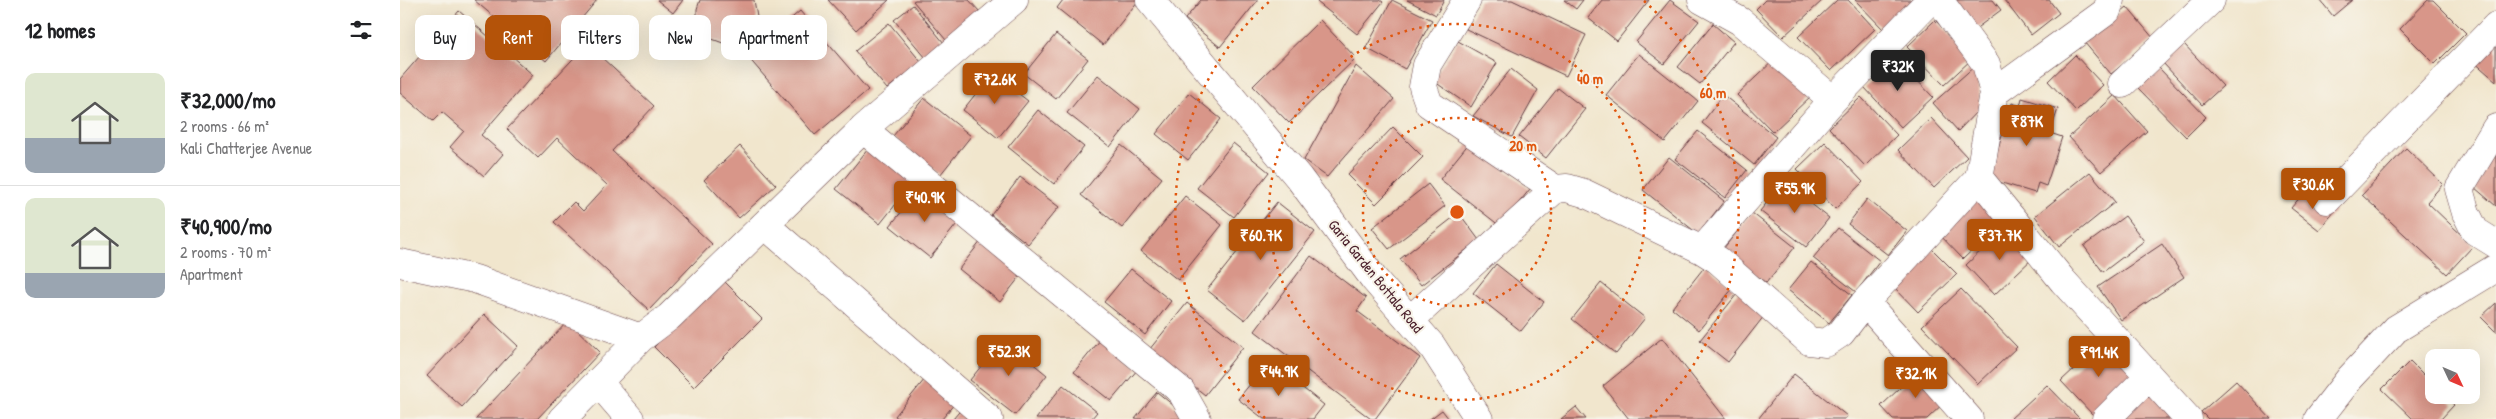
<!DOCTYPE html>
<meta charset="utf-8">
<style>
body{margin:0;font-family:"Patrick Hand",sans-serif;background:#f6f6f6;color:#202124;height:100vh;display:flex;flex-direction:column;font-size:19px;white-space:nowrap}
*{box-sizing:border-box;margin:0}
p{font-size:16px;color:#757577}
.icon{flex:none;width:28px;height:28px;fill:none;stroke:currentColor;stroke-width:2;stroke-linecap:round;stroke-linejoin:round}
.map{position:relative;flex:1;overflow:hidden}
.side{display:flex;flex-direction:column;background:#fff;width:400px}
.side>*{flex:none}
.top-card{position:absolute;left:15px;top:15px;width:475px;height:45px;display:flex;gap:10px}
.needle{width:32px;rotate:134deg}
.controls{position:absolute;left:2025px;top:349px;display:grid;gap:10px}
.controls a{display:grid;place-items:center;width:55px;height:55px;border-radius:10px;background:#fff;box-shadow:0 5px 20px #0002;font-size:25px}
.price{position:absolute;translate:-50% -42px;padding:0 11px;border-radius:5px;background:#b45309;color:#fff;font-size:16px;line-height:32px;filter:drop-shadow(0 1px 2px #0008)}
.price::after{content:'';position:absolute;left:50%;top:30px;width:15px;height:11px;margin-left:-8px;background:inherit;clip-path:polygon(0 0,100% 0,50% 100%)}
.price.current{background:#222;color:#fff}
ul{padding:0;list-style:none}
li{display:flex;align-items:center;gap:15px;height:125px;padding:0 25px}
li+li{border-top:1px solid #e0e0e0}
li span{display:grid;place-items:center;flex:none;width:140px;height:100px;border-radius:10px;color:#555}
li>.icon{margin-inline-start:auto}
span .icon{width:60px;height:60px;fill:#fffc;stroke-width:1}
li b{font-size:21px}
h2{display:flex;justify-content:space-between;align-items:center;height:60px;padding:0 25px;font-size:21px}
.pill{padding:0 18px;border-radius:10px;background:#fff;box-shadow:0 5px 20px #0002;font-size:18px;line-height:45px}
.pill.current{background:#b45309;color:#fff}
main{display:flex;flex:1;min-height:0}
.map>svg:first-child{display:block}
</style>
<main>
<section class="side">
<h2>12 homes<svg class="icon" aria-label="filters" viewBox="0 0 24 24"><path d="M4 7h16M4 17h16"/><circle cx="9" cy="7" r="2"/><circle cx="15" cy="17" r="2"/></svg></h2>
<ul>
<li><span style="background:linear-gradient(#dfe7d0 65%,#9aa5b1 0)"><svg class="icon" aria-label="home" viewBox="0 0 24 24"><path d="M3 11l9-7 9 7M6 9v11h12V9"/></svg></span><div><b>₹32,000/mo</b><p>2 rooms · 66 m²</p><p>Kali Chatterjee Avenue</p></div></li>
<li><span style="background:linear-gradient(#dfe7d0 75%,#9aa5b1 0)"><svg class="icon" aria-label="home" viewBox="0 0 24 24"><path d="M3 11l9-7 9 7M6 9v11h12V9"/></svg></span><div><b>₹40,900/mo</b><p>2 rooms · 70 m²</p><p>Apartment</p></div></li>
</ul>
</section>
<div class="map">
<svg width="2096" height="419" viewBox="0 0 2096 419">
<rect width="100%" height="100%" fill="#f7f3e8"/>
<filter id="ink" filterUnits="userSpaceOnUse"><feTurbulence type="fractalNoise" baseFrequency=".02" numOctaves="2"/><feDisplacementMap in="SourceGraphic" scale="10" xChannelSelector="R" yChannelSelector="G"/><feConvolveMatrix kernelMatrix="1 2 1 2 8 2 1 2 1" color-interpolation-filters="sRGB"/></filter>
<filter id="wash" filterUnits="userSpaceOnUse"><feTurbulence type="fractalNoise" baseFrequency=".0096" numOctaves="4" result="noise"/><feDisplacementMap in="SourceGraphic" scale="20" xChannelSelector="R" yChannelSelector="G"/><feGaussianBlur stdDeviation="1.12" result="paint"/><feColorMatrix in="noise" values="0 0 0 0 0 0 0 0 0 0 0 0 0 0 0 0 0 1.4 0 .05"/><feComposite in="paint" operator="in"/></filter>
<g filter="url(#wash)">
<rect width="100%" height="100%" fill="#f1e6cd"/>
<g id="blocks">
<path fill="#d89689" d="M74 0H197L146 61Z
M257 0H283L273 13Z
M300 0H354L357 17 353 28 346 37 335 42 323 43 312 39 303 31 297 21V9Z
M428 0H489L456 30Z
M515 0H569L580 12 546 40 513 1Z
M663 0H736L738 1 703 45 657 8Z
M801 0H858L820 47 785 19Z
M918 0H980L983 2 957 34 917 2Z
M992 0 1032 20 1005 69 966 48Z
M1007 0H1044L1036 15Z
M1080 0H1112L1186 35 1166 76 1066 29Z
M1164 0H1183L1176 9Z
M1202 0H1249L1217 41 1188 18Z
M1270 0 1299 21 1264 64 1236 42Z
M1365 0H1423L1383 37 1356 9Z
M1437 0H1448L1475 29 1431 71 1398 37Z
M1455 0H1516L1484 30Z
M1550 0H1593L1601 10 1574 30Z
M1604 0H1649L1659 13 1631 35Z
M1920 0H1952L1933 16Z
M2028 0H2033L2066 33 2035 64 2000 29Z
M513 5 544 43 526 58 494 20Z
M1727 7 1754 39 1711 74 1684 42Z
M59 11 133 75 81 135 103 154 84 176 50 147 64 131 42 112 33 121 0 93V79Z
M400 11 468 90 415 135 347 56Z
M920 20 956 58 889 123 853 86Z
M1535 20 1572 59 1544 85 1507 47Z
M489 23 521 62 487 89 455 51Z
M1313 24 1334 42 1300 84 1278 67Z
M656 34 688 59 656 99 624 74Z
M2096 36V81L2073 61Z
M1058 41 1097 63 1071 107 1032 80Z
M187 44 254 106 212 151 312 244 249 310 154 222 174 202 183 211 207 185 157 138 138 158 107 129Z
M1784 44 1823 86 1802 105 1763 63Z
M1239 54 1298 101 1265 142 1206 95Z
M1675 55 1703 85 1676 111 1648 81Z
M1377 57 1412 95 1373 132 1337 95Z
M1495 57 1533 97 1501 127 1464 87Z
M1576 65 1579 73 1580 108 1558 131 1533 103Z
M956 66 994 99 927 177 904 160Z
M1759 68 1806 117 1786 137 1738 88Z
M1111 69 1138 90 1112 137 1073 116Z
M592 73 628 101 598 138 563 110Z
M698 75 740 109 710 147 667 113Z
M1158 88 1185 109 1146 158 1119 137Z
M789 93 821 119 788 160 756 134Z
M1323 95 1376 137 1354 165 1302 123Z
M1715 95 1747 131 1701 172 1669 137Z
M1461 97 1497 135 1465 166 1429 128Z
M524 98 571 136 540 175 493 136Z
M1622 98 1658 109 1650 133 1662 137 1646 186 1638 183 1635 193 1589 179 1612 103 1620 106Z
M638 110 684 147 654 184 608 147Z
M1531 118 1567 157 1534 188 1498 150Z
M993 127 1023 157 976 204 947 175Z
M1298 131 1347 170 1325 198 1275 159Z
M1070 142 1130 189 1100 226 1040 179Z
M1425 142 1463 182 1435 209 1397 169Z
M833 143 869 172 834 217 797 188Z
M472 144 516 179 480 224 436 189Z
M721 145 762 178 722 228 681 195Z
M340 146 376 185 339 218 304 180Z
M2006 148 2043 184 2027 202 2073 246 2047 274 1962 195Z
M2096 149V206L2067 181Z
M1269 157 1324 201 1298 234 1243 190Z
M1690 172 1715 202 1659 247 1635 216Z
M620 177 659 207 628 244 591 215Z
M1384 182 1429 218 1406 247 1360 211Z
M1028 184 1045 206 989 249 972 228Z
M520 189 560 220 530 258 490 226Z
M1907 189 1935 211 1919 230 1891 208Z
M1577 194 1603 221 1563 259 1538 233Z
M785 196 822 225 778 280 741 251Z
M1467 199 1507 231 1488 255 1448 224Z
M877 202 915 232 845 320 807 290Z
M1059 213 1079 240 1021 285 1000 259Z
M1352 213 1395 247 1366 283 1323 249Z
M1725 216 1744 241 1703 272 1684 246Z
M1606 227 1635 256 1594 295 1566 265Z
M1438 228 1480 261 1456 292 1413 258Z
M585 236 626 269 600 302 559 269Z
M1762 244 1784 277 1721 320 1698 287Z
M1532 249 1557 274 1518 312 1493 286Z
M911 256 966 298 957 311 1020 358 975 419H971L855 331Z
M1411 262 1452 295 1429 323 1388 290Z
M1096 264 1144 302 1121 331 1073 293Z
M1306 265 1333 288 1299 330 1272 308Z
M731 269 771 301 745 335 704 302Z
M322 279 362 319 294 387 254 347Z
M1201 283 1245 318 1216 354 1172 319Z
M1341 289 1368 311 1328 362 1300 340Z
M1561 289 1617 347 1578 384 1522 326Z
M787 303 843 347 805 395 749 350Z
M2096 303V332L2081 317Z
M84 314 118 346 62 407 27 376Z
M168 321 200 352 137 419H76Z
M1262 338 1326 419H1229L1203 386Z
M603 339 647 375 615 415 570 380Z
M701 339 738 369 711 401 674 372Z
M1705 340 1737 374 1693 415 1661 381Z
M869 361 924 405 913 419H864L838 399Z
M2010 361 2034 385V395H2044L2054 405 2041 419H2013L1982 389Z
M1521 368 1549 398 1527 419H1493L1481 406Z
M529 374 559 398 542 419H499L495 416Z
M1394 374 1447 416 1445 419H1358Z
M1836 381 1871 419H1808L1801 412Z
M663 385 697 412 691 419H636Z
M1647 385 1680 419H1610Z
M1750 389 1779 419H1718Z
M757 392 790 419H735Z
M564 406 580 419H553Z
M1176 407 1186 419H1161Z
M1042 410 1049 419H1030Z"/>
</g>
</g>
<g filter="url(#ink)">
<use href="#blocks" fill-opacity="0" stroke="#633d43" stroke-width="1"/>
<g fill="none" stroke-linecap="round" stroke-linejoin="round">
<g stroke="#633d43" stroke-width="29">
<path id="minor" d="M1302 0 1340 21 1433 100
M1539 0 1586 64 1594 93 1579 178 1663 281 1788 419
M1722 84 1811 0
M1594 93 1707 11 1710 0
M2096 128 2059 189 2066 213 2075 231 2096 244
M463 129 781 391 797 419
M1155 189 1167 188 1184 193 1302 250 1318 260 1409 341 1426 343 1441 333 1465 302 1579 178
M1927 200 2096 26
M365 225 589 419
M1302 250 1433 100 1530 0
M0 263 75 279 241 338
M1465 302 1569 419
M1010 320 1155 189 1029 104 1023 87 1027 65 1067 0
M199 383 230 419
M162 419 241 338 269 317 463 129 614 0
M1706 419 1749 376
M1918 419 1950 378 1996 329 2096 268"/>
</g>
<g stroke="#633d43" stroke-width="29">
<path id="tertiary" d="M750 0 899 178 974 279 1032 346 1079 419"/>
</g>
<use href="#minor" stroke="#fff" stroke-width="28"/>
<use href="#tertiary" stroke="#fff" stroke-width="28"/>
</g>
</g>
<g fill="none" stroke="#e0560e" stroke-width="2.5" stroke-dasharray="2.5 5">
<circle cx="1057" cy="212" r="94"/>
<circle cx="1057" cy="212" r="188"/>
<path d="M865 418A282 282 0 0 1 870 1M1244 1A282 282 0 0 1 1249 418"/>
</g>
<g text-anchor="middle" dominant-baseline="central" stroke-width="4" stroke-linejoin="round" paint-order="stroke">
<g font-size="15" fill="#4a1f2b" stroke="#f7f3e8">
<text transform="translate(976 276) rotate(51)">Garia Garden Bottala Road</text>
</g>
</g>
<circle cx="1057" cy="212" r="8" fill="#e0560e" stroke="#f7f3e8" stroke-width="2.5"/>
<g font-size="15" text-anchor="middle" font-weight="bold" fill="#e0560e" stroke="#f7f3e8" stroke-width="4" stroke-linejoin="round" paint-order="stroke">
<text x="1190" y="84">40 m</text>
<text x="1313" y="98">60 m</text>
<text x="1123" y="151">20 m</text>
</g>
</svg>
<div class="controls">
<a><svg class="needle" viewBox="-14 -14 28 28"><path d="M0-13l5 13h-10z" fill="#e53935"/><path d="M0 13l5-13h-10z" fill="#757577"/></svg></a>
</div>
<b class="price current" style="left:1498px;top:92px">₹32K</b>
<b class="price" style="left:595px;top:105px">₹72.6K</b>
<b class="price" style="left:1627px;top:147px">₹87K</b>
<b class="price" style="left:1913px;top:210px">₹30.6K</b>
<b class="price" style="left:1395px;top:214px">₹55.9K</b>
<b class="price" style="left:525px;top:223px">₹40.9K</b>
<b class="price" style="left:861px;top:261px">₹60.7K</b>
<b class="price" style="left:1600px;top:261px">₹37.7K</b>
<b class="price" style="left:609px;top:377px">₹52.3K</b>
<b class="price" style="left:1699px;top:378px">₹91.4K</b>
<b class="price" style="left:879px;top:397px">₹44.9K</b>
<b class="price" style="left:1516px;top:399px">₹32.1K</b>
<div class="top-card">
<a class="pill">Buy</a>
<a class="pill current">Rent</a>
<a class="pill">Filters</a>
<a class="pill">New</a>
<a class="pill">Apartment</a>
</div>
</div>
</main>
